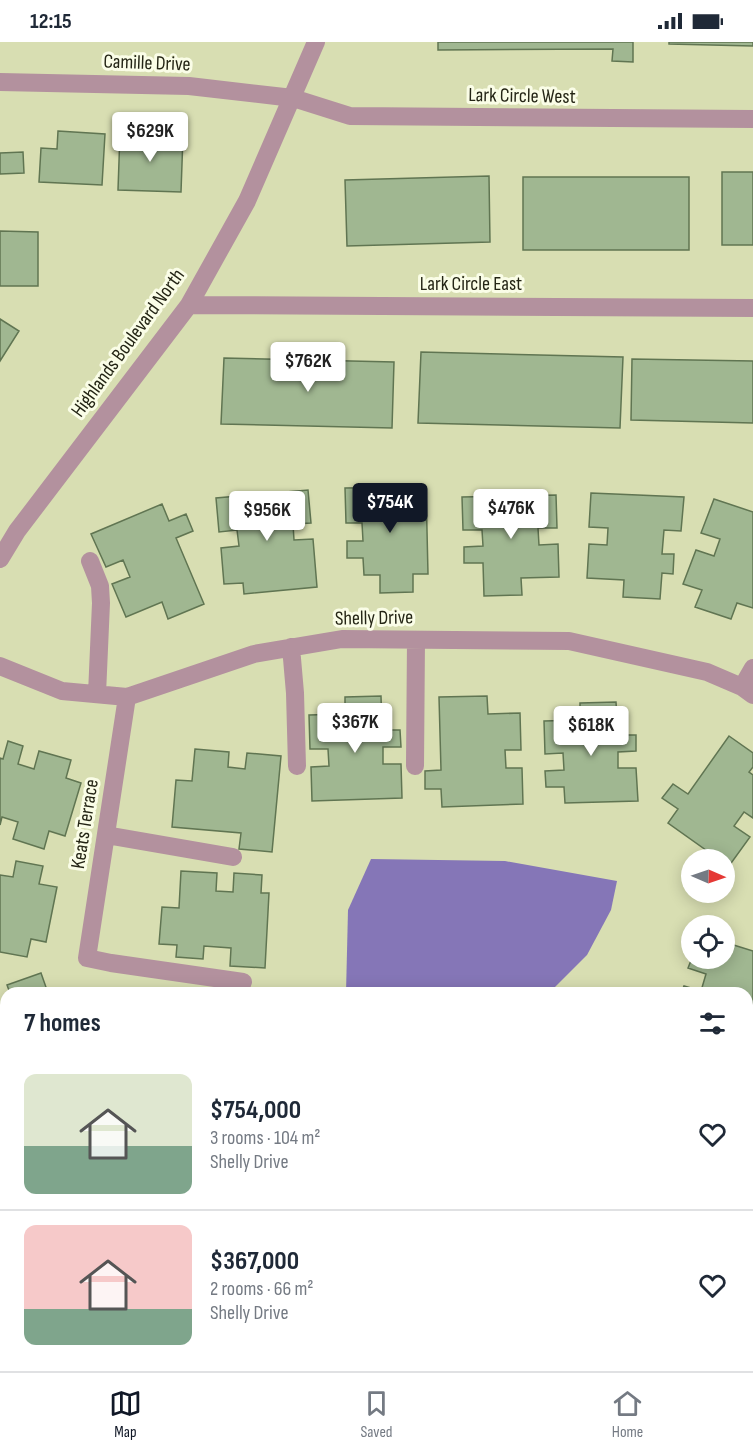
<!DOCTYPE html>
<meta charset="utf-8">
<style>
body{margin:0;font-family:"Sofia Sans Condensed",sans-serif;background:#f2f2f3;color:#1f2937;height:100vh;display:flex;flex-direction:column;font-size:22px;white-space:nowrap}
*{box-sizing:border-box;margin:0}
p{font-size:20px;color:#747a83}
.icon{flex:none;width:33px;height:33px;fill:none;stroke:currentColor;stroke-width:2;stroke-linecap:round;stroke-linejoin:round}
.map{position:relative;flex:1;overflow:hidden}
.drawer{position:absolute;left:0px;top:945px;width:753px;height:384px;display:flex;flex-direction:column;background:#fff;border-radius:18px 18px 0 0;box-shadow:0 3px 15px #0003}
.drawer>*{flex:none}
.needle{width:39px;rotate:92deg}
.controls{position:absolute;left:681px;top:807px;display:grid;gap:12px}
.controls a{display:grid;place-items:center;width:54px;height:54px;border-radius:50%;background:#fff;box-shadow:0 3px 15px #0003;font-size:30px}
.price{position:absolute;translate:-50% -51px;padding:0 14px;border-radius:6px;background:#fff;color:#222;font-size:20px;line-height:39px;filter:drop-shadow(0 2px 3px #0008)}
.price::after{content:'';position:absolute;left:50%;top:36px;width:18px;height:14px;margin-left:-9px;background:inherit;clip-path:polygon(0 0,100% 0,50% 100%)}
.price.current{background:#111827;color:#fff}
ul{padding:0;list-style:none}
li{display:flex;align-items:center;gap:18px;height:150px;padding:0 24px}
li+li{border-top:2px solid #e0e1e3}
li span{display:grid;place-items:center;flex:none;width:168px;height:120px;border-radius:12px;color:#555}
li>.icon{margin-inline-start:auto}
span .icon{width:72px;height:72px;fill:#fffc;stroke-width:1}
li b{font-size:26px}
h2{display:flex;justify-content:space-between;align-items:center;height:72px;padding:0 24px;font-size:26px}
.status{display:flex;justify-content:space-between;align-items:center;height:42px;padding:0 30px;background:#fff;direction:ltr}
.status svg{height:16px;fill:currentColor}
.dock{display:flex;justify-content:space-around;align-items:center;height:84px;border-top:2px solid #e0e1e3;background:#fff;font-size:16px;color:#747a83}
.dock a{display:grid;justify-items:center;gap:3px}
.dock .current{color:#111827}
.map>svg:first-child{display:block}
</style>
<div class="status"><b>12:15</b><svg viewBox="0 0 49 12"><path d="M0 12V9h3v3zM5 12V6h3v6zM10 12V3h3v9zM15 12V0h3v12zM26 1h20v11H26zM47 4h2v5h-2z"/></svg></div>
<div class="map">
<svg width="753" height="1329" viewBox="0 0 753 1329">
<rect width="100%" height="100%" fill="#d8deb2"/>
<path fill="#8576b7" d="M371 817 505 819 617 839 611 868 587 913 549 951H346L348 868Z"/>
<path fill="#a0b791" stroke="#607552" stroke-width="1.5" d="M438 0H633V20L612 19 613 7 438 8Z
M669 0H753V4L669 2Z
M58 89 105 92 102 143 39 140 41 106 57 107Z
M120 91 183 94 181 150 118 148Z
M23 110 24 131 0 132V111Z
M722 130H753V203H722Z
M489 134 490 200 347 204 345 138Z
M523 135H689V208H523Z
M0 189 38 190V244H0Z
M0 277 19 289 0 319Z
M421 310 623 315 620 386 418 381Z
M224 316 394 320 392 386 221 382Z
M632 317 753 319V381L631 378Z
M426 445 428 532H413V550L380 551V533H364L363 516H347V499H363L362 481H346L345 446Z
M308 448 311 481 293 482 294 498 313 497 317 545 244 552 243 541 224 542 221 506 239 504 237 488 219 490 216 456Z
M591 451 684 455 681 489 664 488 662 512H674L673 532 662 531 660 557 623 555 624 538 587 536 589 502 607 503 608 486 589 485Z
M556 453 557 486H538L539 503 558 502 559 535 521 536 522 553 484 554 483 521H464V505L483 504 482 488H463L462 455Z
M714 457 753 470V566L737 561 731 577 695 565 702 548 683 542 696 508 714 514 720 497 701 491Z
M162 462 169 479 186 472 193 489 176 496 204 562 168 577 162 560 126 575 112 542 130 535 123 518 106 525 91 492Z
M381 654 382 688H400L401 705H383V722H401L402 756 312 759 311 725 329 724 328 707H310L309 673 345 672V655Z
M487 654 488 672 520 671 521 708H505L506 726H522L523 762 442 765 441 747H425V729L441 728 439 655Z
M616 660 618 693H636V709L618 710V726H636L638 759 565 761 564 745H546L545 729 564 728 563 711 545 712 544 679 580 678V661Z
M729 694 753 711V725L749 730 753 733V776L744 770 734 784 750 795 729 824 724 821V818H720L668 781 678 767 662 756 673 742 688 752Z
M8 699 23 704 18 722 34 727 39 709 71 718 66 736 81 741 65 794 49 789 44 807 13 797 18 780 2 775 0 783V716L3 717Z
M195 707 229 710 228 725 245 727 247 711 281 714 272 810 239 807 241 791 172 785 176 738 192 739Z
M16 819 43 824 39 842 57 845 46 900 31 897 27 915 0 910V833L13 835Z
M181 829 217 831 216 849 233 850 234 831 262 833 261 851H269L265 926 230 924 231 906 204 904 203 917 176 915 177 903 159 902 162 865 179 866Z
M724 900 753 909V1001L747 1000V951H681L684 944 701 949 706 932 688 926 692 916H724Z
M41 931 48 951H10L7 943Z
M6 965V1046L0 1048V967Z
M750 1137 753 1138V1172L747 1170V1145Z
M753 1179V1242L747 1240V1187L750 1188Z
M43 1323H76L85 1329H39Z
M399 1323H441L439 1329H412L398 1325Z
M457 1323H516L514 1329H456Z"/>
<g fill="none" stroke-linecap="round" stroke-linejoin="round">
<path stroke="#b3919e" stroke-width="18" d="M0 40 189 44 293 56 350 74 753 77
M189 263 753 266
M0 517 17 489 189 263 247 159 316 0
M90 519 100 544 101 561 97 652
M291 605 295 651 297 724
M0 624 62 649 127 655 254 612 342 597 569 599 707 630 742 645 753 653
M742 645 753 626
M127 655 87 916 111 921 243 940
M415 724 416 598
M106 793 233 815
M747 1069 753 1071
M0 1171H6
M747 1315 753 1317
M573 1329 575 1323"/>
</g>
<g text-anchor="middle" dominant-baseline="central" stroke-width="6" stroke-linejoin="round" paint-order="stroke">
<g font-size="20" fill="#242515" stroke="#fafde7">
<text transform="translate(147 21) rotate(2)">Camille Drive</text>
<text transform="translate(522 54) rotate(1)">Lark Circle West</text>
<text x="471" y="242">Lark Circle East</text>
<text transform="translate(128 301) rotate(-54)">Highlands Boulevard North</text>
<text transform="translate(374 576) rotate(-1)">Shelly Drive</text>
<text transform="translate(85 782) rotate(-81)">Keats Terrace</text>
</g>
</g>
</svg>
<div class="controls">
<a><svg class="needle" viewBox="-14 -14 28 28"><path d="M0-13l5 13h-10z" fill="#e53935"/><path d="M0 13l5-13h-10z" fill="#747a83"/></svg></a>
<a><svg class="icon" aria-label="locate" viewBox="0 0 24 24"><circle cx="12" cy="12" r="6"/><path d="M12 2v4M12 18v4M2 12h4M18 12h4"/></svg></a>
</div>
<b class="price" style="left:150px;top:121px">$629K</b>
<b class="price" style="left:308px;top:351px">$762K</b>
<b class="price current" style="left:390px;top:492px">$754K</b>
<b class="price" style="left:511px;top:498px">$476K</b>
<b class="price" style="left:267px;top:500px">$956K</b>
<b class="price" style="left:355px;top:712px">$367K</b>
<b class="price" style="left:591px;top:715px">$618K</b>
<section class="drawer">
<h2>7 homes<svg class="icon" aria-label="filters" viewBox="0 0 24 24"><path d="M4 7h16M4 17h16"/><circle cx="9" cy="7" r="2"/><circle cx="15" cy="17" r="2"/></svg></h2>
<ul>
<li><span style="background:linear-gradient(#dfe7d0 60%,#7fa58c 0)"><svg class="icon" aria-label="home" viewBox="0 0 24 24"><path d="M3 11l9-7 9 7M6 9v11h12V9"/></svg></span><div><b>$754,000</b><p>3 rooms · 104 m²</p><p>Shelly Drive</p></div><svg class="icon" aria-label="heart" viewBox="0 0 24 24"><path d="M12 20l-8-8c-3-5 5-10 8-4 3-6 11-1 8 4z"/></svg></li>
<li><span style="background:linear-gradient(#f6c9c9 70%,#7fa58c 0)"><svg class="icon" aria-label="home" viewBox="0 0 24 24"><path d="M3 11l9-7 9 7M6 9v11h12V9"/></svg></span><div><b>$367,000</b><p>2 rooms · 66 m²</p><p>Shelly Drive</p></div><svg class="icon" aria-label="heart" viewBox="0 0 24 24"><path d="M12 20l-8-8c-3-5 5-10 8-4 3-6 11-1 8 4z"/></svg></li>
</ul>
</section>
</div>
<nav class="dock">
<a class="current"><svg class="icon" aria-label="map" viewBox="0 0 24 24"><path d="M3 6l6-2 6 2 6-2v14l-6 2-6-2-6 2zM9 4v14M15 6v14"/></svg>Map</a>
<a><svg class="icon" aria-label="saved" viewBox="0 0 24 24"><path d="M7 4h10v16l-5-4-5 4z"/></svg>Saved</a>
<a><svg class="icon" aria-label="home" viewBox="0 0 24 24"><path d="M3 11l9-7 9 7M6 9v11h12V9"/></svg>Home</a>
</nav>
